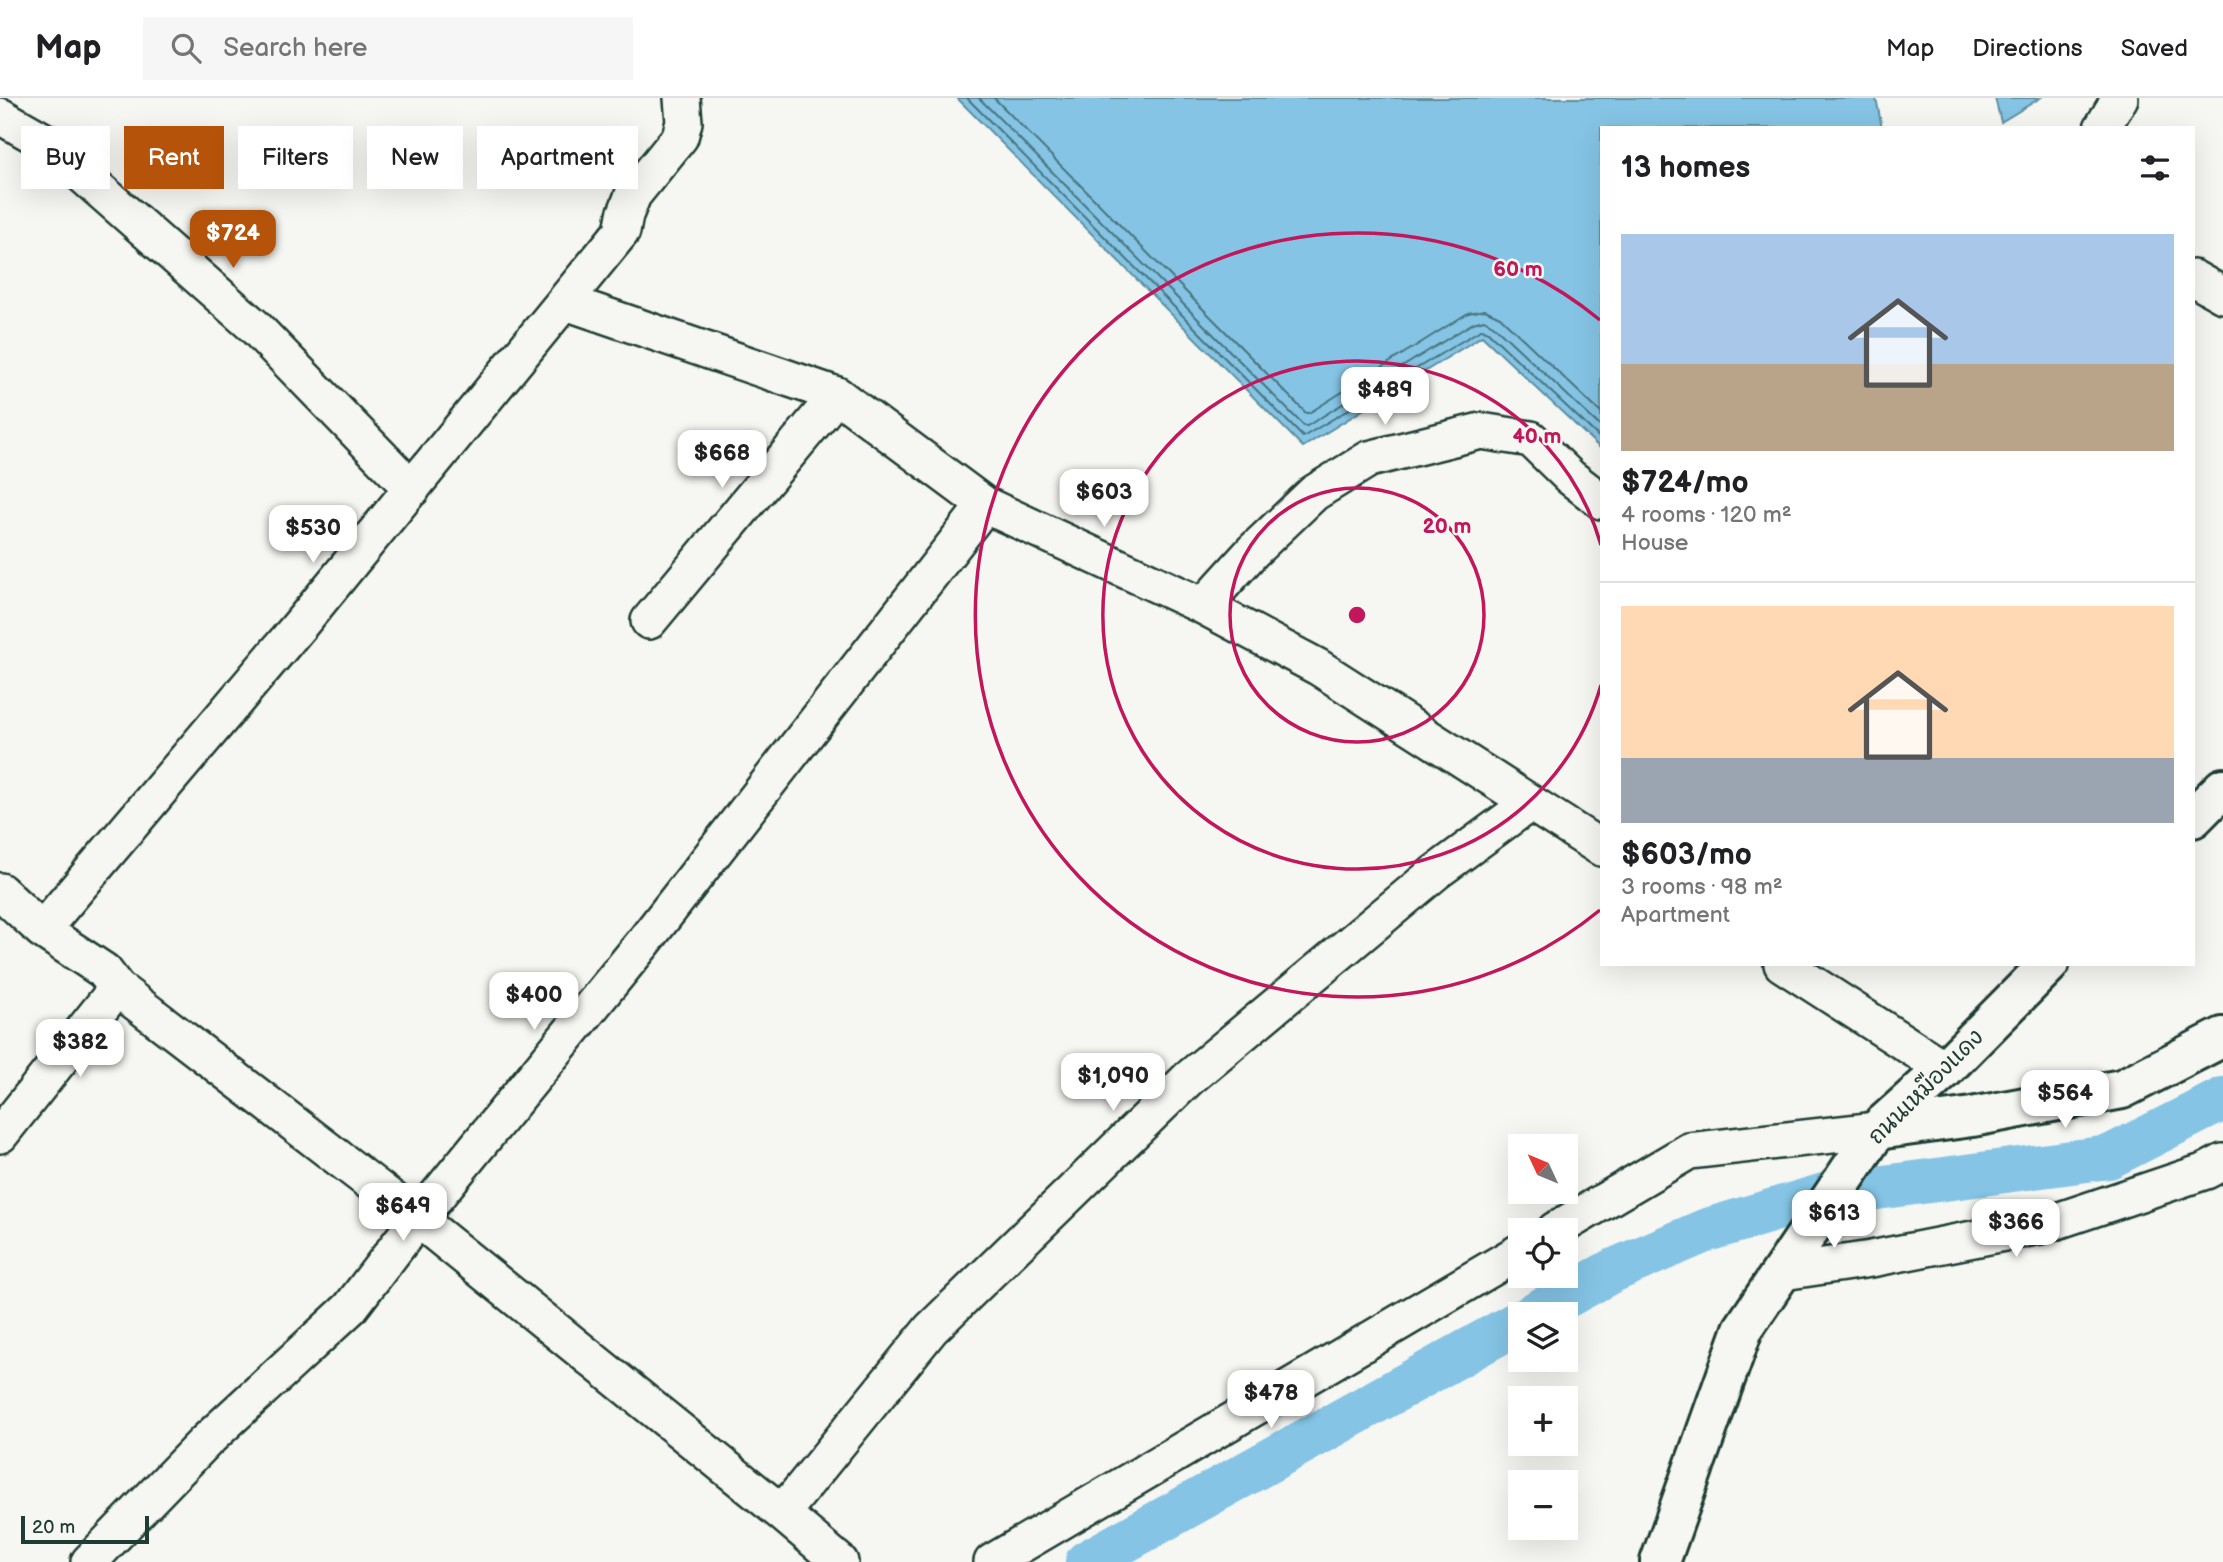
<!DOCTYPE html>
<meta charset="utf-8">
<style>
body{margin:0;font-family:"Balsamiq Sans","Playpen Sans Thai",sans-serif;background:#f6f6f6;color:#202124;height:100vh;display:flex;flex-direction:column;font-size:26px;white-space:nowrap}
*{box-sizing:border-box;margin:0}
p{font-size:23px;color:#757577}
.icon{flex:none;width:38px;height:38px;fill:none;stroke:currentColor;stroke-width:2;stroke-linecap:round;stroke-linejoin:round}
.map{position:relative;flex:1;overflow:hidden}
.details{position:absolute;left:1600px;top:28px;width:595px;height:840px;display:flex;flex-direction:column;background:#fff;border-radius:0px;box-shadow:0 7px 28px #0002}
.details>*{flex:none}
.top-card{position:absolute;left:21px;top:28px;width:665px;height:63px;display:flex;gap:14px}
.needle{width:46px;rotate:314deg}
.fabs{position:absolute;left:1508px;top:1036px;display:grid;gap:14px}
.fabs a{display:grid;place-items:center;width:70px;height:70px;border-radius:0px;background:#fff;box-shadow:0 7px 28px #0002;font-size:35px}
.scale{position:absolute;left:21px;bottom:18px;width:128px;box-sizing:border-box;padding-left:7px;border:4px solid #1f3d34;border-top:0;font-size:19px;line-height:24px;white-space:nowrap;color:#1f3d34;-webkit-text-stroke:5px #f6f6f2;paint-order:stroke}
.price{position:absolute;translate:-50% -60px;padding:0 16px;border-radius:14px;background:#fff;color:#222;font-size:23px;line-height:46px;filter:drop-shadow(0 2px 4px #0008)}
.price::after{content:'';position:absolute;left:50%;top:42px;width:21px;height:16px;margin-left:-10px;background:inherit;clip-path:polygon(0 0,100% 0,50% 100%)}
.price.on{background:#b45309;color:#fff}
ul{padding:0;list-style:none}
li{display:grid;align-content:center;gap:14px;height:371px;padding:0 21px}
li+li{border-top:2px solid #e0e0e0}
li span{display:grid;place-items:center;height:217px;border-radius:0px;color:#555}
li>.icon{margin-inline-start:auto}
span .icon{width:126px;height:126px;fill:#fffc;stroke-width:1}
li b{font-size:30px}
h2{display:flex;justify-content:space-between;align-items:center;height:84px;padding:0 21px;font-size:30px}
.tag{padding:0 24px;border-radius:0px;background:#fff;box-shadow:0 7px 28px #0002;font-size:24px;line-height:63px}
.tag.on{background:#b45309;color:#fff}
header{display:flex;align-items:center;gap:42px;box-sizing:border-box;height:98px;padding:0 35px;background:#fff;border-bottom:2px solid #e0e0e0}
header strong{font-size:33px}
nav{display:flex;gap:38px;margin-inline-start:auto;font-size:24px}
.search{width:490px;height:63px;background:#f6f6f6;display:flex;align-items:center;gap:18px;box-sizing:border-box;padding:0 24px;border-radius:0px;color:#757577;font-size:26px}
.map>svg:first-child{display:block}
</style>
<header>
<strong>Map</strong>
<div class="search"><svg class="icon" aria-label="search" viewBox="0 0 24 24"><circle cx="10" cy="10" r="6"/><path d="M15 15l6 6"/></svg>Search here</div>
<nav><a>Map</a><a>Directions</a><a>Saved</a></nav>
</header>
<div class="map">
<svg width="2223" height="1464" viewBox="0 0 2223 1464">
<rect width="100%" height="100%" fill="#f6f6f2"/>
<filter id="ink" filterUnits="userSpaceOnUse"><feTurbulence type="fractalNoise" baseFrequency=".0143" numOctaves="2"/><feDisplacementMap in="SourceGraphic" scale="14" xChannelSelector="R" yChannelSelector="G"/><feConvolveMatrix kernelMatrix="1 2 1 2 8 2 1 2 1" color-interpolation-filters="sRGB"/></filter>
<g filter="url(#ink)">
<path fill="#85c4e5" stroke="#5c8e9e" stroke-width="2" d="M957 0H1876L1882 30H1601V351L1482 238 1303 349Z
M1995 0H2040L2001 24Z"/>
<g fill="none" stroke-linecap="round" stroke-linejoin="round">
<path stroke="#48737b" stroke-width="2" d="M967 0 1303 339 1482 231 1488 234 1601 341
M979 0 1304 328H1307L1473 225 1484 222 1493 227 1601 329
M994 0 1306 315H1309L1468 215 1485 212 1500 219 1601 315"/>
<path stroke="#85c4e5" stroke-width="44" d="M1534 1216 1612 1173 1707 1132 1824 1097 2109 1059 2223 1001
M1087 1464 1521 1223"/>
<g stroke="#1f3d34" stroke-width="40">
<path id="minor" d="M0 18 44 43 254 228 412 391
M2102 30 2120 0
M2193 180 2223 197
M566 204 837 297 985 407 1203 508 1318 569 1601 750
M1203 508 1253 453 1314 395 1369 361 1481 333 1531 341 1570 379 1601 403
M649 523 837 297
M0 793 42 832 104 873 117 890 418 1121 782 1415 840 1464
M42 832 299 528 622 133 625 117 633 97 680 39 684 24 682 0
M1782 866 1945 971
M0 1037 117 890
M1555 1132 1689 1053 1877 1032
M1783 1174 1871 1161 2045 1127 2206 1073 2223 1064
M782 1415 931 1231 1188 981 1436 774 1530 705
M89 1464 205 1344 350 1210 418 1121 644 844 985 407
M992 1464 1521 1153"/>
</g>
<g stroke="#1f3d34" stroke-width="44">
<path id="tertiary" d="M2193 720 2223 690
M1877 1032 1972 1019 2122 991 2223 939
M1660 1464 1743 1231 1877 1032 1945 971 2049 866"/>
</g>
<use href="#minor" stroke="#f6f6f2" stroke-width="35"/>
<use href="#tertiary" stroke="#f6f6f2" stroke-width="38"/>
</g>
</g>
<g fill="none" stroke="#c2185b" stroke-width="3.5">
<circle cx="1357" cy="517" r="127"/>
<path d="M1601 587A254 254 0 1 1 1601 447"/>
<path d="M1600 812A382 382 0 1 1 1600 222"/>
</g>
<g text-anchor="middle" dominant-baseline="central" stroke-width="5" stroke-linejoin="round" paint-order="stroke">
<g font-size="23" fill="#1f3d34" stroke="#f6f6f2">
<text transform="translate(1926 989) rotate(-45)">ถนนเหมืองแดง</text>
</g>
</g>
<circle cx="1357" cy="517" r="10" fill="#c2185b" stroke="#f6f6f2" stroke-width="3.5"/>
<g font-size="21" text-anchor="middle" font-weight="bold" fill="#c2185b" stroke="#f6f6f2" stroke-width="5" stroke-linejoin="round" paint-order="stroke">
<text x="1518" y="178">60 m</text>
<text x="1537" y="345">40 m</text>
<text x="1447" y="435">20 m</text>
</g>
</svg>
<div class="fabs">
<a><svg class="needle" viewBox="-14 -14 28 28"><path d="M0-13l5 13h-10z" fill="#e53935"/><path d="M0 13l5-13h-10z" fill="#757577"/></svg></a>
<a><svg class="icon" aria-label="locate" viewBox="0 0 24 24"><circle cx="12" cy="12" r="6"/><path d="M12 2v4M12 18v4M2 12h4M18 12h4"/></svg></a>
<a><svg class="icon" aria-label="layers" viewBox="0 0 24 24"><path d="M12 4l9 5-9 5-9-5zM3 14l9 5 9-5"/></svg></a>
<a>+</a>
<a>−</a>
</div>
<div class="scale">20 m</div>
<b class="price on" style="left:233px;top:172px">$724</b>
<b class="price" style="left:1385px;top:329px">$489</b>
<b class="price" style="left:722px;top:392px">$668</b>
<b class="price" style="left:1104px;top:431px">$603</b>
<b class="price" style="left:313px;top:467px">$530</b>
<b class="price" style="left:534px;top:934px">$400</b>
<b class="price" style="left:80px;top:981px">$382</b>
<b class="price" style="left:1113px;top:1015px">$1,090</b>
<b class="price" style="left:2065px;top:1032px">$564</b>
<b class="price" style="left:403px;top:1145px">$649</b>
<b class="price" style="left:1834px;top:1152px">$613</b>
<b class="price" style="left:2016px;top:1161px">$366</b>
<b class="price" style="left:1271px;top:1332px">$478</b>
<div class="top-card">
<a class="tag">Buy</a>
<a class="tag on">Rent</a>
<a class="tag">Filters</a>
<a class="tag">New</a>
<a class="tag">Apartment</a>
</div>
<section class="details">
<h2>13 homes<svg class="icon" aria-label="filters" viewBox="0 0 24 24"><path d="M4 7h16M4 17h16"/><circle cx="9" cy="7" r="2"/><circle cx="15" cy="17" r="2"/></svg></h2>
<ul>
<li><span style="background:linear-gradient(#a9c7e8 60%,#b9a48a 0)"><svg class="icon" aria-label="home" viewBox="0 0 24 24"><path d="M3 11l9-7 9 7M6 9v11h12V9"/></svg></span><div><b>$724/mo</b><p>4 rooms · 120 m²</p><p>House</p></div></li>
<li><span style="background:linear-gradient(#ffd9b3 70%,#9aa5b1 0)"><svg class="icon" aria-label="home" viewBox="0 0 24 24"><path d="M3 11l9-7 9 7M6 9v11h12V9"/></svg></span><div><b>$603/mo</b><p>3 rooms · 98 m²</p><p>Apartment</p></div></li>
</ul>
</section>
</div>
